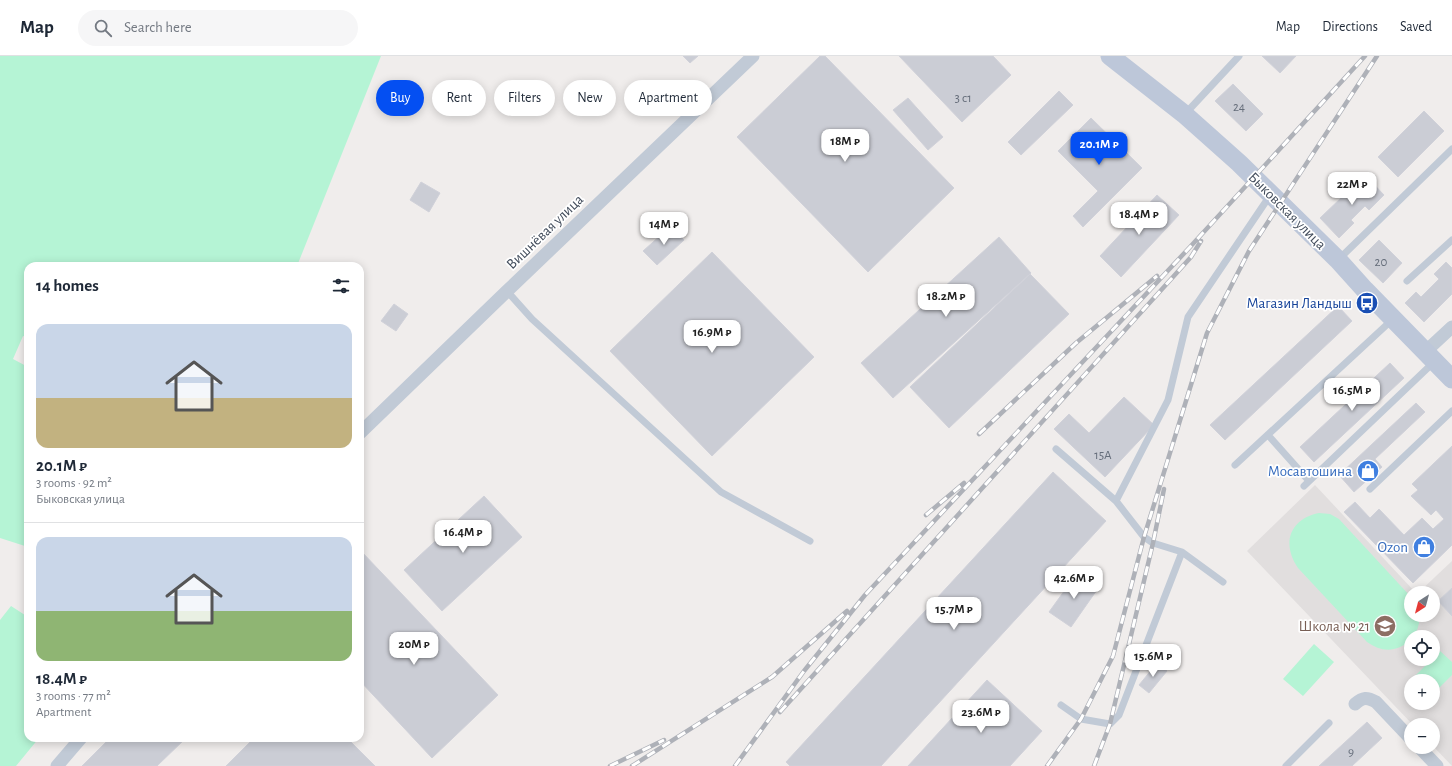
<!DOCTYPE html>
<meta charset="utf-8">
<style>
body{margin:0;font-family:"Alegreya Sans",sans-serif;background:#f6f6f7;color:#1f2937;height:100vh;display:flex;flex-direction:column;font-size:15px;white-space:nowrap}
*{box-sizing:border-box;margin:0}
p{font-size:13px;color:#747a83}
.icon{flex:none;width:22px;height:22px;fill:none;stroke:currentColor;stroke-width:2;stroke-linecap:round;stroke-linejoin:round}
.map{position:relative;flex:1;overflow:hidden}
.side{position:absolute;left:24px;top:206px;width:340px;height:480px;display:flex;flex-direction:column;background:#fff;border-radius:12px;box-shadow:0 2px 10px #0003}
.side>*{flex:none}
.top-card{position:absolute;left:376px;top:24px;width:380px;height:36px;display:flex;gap:8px}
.needle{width:26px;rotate:216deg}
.tools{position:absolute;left:1404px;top:530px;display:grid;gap:8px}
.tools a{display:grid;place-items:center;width:36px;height:36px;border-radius:50%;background:#fff;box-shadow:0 2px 10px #0003;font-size:20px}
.price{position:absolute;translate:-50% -34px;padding:0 9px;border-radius:8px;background:#fff;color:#222;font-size:13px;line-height:26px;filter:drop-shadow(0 1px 2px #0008)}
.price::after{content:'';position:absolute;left:50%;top:24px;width:12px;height:9px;margin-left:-6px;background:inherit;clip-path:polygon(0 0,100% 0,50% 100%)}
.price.active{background:#044ff2;color:#fff}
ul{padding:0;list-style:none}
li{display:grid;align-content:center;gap:8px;height:212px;padding:0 12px}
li+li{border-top:1px solid #e0e1e3}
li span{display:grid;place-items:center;height:124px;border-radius:12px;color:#555}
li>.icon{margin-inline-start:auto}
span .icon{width:72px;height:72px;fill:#fffc;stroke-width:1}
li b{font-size:17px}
h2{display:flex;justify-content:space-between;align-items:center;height:48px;padding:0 12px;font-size:17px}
.pill{padding:0 14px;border-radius:18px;background:#fff;box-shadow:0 2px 10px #0003;font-size:14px;line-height:36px}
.pill.active{background:#044ff2;color:#fff}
header{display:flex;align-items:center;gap:24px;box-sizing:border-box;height:56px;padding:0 20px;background:#fff;border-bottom:1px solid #e0e1e3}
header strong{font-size:19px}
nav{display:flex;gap:22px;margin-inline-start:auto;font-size:14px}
.search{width:280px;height:36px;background:#f6f6f7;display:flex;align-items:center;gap:10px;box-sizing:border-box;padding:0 14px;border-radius:22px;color:#747a83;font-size:15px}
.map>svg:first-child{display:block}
</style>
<header>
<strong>Map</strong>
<div class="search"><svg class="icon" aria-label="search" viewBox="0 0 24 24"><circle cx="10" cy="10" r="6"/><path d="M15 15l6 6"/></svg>Search here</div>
<nav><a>Map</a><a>Directions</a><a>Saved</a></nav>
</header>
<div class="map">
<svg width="1452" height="710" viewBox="0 0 1452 710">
<rect width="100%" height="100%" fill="#f0edec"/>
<path fill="#e1dede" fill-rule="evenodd" d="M1315 429 1416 537H1411V559H1433V537H1418L1452 505V710L1433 690V669H1413L1247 495ZM1411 581H1433V603H1411ZM1411 625H1433V647H1411Z"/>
<path fill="#b5f4d5" d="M0 0H381L297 210H28V282L23 280 13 303 28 311V491L0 482Z
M1319 457 1330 458 1339 463 1411 541V559H1419C1420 567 1418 574 1413 581H1411V584C1397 596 1382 597 1367 586L1298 512C1281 487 1290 463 1319 457Z
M11 550 28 561V682H39L16 710H0V564Z
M1314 588 1334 606 1303 640 1283 623Z
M1440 595 1452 606V619L1433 638V625L1411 624Z"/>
<path fill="#cbcdd5" stroke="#d0d1d9" d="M683 0H698L690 7Z
M820 0H825L954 132 868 216 737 81Z
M899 0H993L1011 19 962 66Z
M1262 0H1296L1280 17Z
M448 27 467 35 463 45 443 37Z
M1233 28 1263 58 1246 75 1215 45Z
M1059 35 1073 49 1021 99 1008 86Z
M908 42 943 81 928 94 893 54Z
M1424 55 1444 75 1398 121 1378 101Z
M1091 62 1142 112 1083 171 1073 160 1098 135 1058 95Z
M1365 119 1384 139 1369 154 1365 150 1351 164 1354 167 1339 182 1320 162Z
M421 126 440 137 429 156 410 144Z
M1157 139 1179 159 1121 221 1100 200Z
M671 170 684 184 657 209 643 195Z
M999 181 1031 217 893 342 861 307Z
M1379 184 1402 207 1383 227 1359 204Z
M712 196 814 301 712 400 610 295Z
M1446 206 1452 212V238L1424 266 1405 247 1416 236 1421 241 1439 223 1434 218Z
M1030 218 1069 258 949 372 910 331Z
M394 248 408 258 396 275 381 265Z
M1338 250 1352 265 1225 384 1210 369Z
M1390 307 1404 322 1314 406 1300 391Z
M1124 341 1154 369 1105 421 1054 373 1069 358 1089 377Z
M1416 347 1425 356 1375 403 1382 411 1354 436 1339 419Z
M1452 390V489L1413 527 1344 456 1355 446 1370 462 1379 453 1404 479 1422 462 1433 473 1444 463 1436 454 1431 459 1411 440 1418 434 1412 428Z
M1053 416 1106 465 881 710H790L786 706Z
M484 440 522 481 442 555 404 514Z
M360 494 498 639 432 702 360 625Z
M1078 516 1099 531 1071 571 1049 556Z
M1452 532V560L1438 545Z
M1157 607 1167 615 1149 637 1139 629Z
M987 624 1042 675 1010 710H908Z
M1367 666 1382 682 1352 710H1319Z
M110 682H186L157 710H82Z
M254 682H347L375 710H226Z"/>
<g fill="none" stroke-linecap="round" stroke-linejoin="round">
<path stroke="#c1cad6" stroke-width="7" d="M1185 58 1239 0
M1339 203 1452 93
M1407 225 1452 184
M507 235 532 263 721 436 810 485
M1268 379 1309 425
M1056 393 1116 445 1144 481 1153 487 1182 496 1223 526
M1235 409 1393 263
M1304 430 1434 306
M1370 433 1452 355
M1116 445 1168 344 1188 261 1271 138
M1061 649 1081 663 1110 668 1119 659 1182 496
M1286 710 1329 667"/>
<path stroke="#c1cad6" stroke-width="13" d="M1425 296 1452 271
M360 377 507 235 753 0
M1355 648C1363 641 1367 641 1376 646L1411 683
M1419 691 1437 710
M57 710 81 682"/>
<path stroke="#bdc7d9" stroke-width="19" d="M1110 0 1184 58 1239 107 1338 204 1365 234 1452 323"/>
<g stroke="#aeb1b8" stroke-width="4.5">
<path id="rail" d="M979 378 1076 287 1157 220
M926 459 964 427
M780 656 1191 201 1201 185
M610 710 664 684
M632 710 772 621 847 555
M735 710 804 615 865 539 1190 191 1365 0
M1047 710 1081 663 1113 600 1144 481 1207 277 1249 195 1377 0
M1094 710 1110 668 1153 487 1164 433"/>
</g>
<use href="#rail" stroke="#fff" stroke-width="3" stroke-dasharray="9" stroke-linecap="butt"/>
</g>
<defs>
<g id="bus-disc" transform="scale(1.15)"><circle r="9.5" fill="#1a4fb4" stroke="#fff"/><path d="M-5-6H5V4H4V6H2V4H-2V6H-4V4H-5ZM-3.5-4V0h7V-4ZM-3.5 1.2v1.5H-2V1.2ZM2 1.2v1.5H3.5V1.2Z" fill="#fff"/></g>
<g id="shop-disc" transform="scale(1.15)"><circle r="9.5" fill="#3f7fe0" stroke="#fff"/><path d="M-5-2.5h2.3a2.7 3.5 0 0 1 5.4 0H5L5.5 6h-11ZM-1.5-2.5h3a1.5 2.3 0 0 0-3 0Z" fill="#fff"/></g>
<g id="school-disc" transform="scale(1.15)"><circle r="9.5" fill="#8d6e63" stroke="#fff"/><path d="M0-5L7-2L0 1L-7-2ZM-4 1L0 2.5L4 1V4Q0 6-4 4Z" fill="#fff"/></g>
</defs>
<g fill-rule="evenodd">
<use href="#bus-disc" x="1367" y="247"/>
<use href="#shop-disc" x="1368" y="415"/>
<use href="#shop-disc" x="1424" y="491"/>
<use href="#school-disc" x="1385" y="570"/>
</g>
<g text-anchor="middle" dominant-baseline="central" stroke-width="3.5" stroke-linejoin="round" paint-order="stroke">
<g font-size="13" fill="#656d7a">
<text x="963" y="42">3 с1</text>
<text x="1239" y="51">24</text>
<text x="1381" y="206">20</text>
<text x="1103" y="399">15А</text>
<text x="1351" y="696">9</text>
</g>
<g font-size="15" fill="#434d5c" stroke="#fff">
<text transform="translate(1287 155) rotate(45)">Быковская улица</text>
<text transform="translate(545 176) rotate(-44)">Вишнёвая улица</text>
</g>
<g font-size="15" fill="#164399" stroke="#fff" text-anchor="end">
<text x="1352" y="247">Магазин Ландыш</text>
</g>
<g font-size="15" fill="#366cbe" stroke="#fff" text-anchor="end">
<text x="1352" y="415">Мосавтошина</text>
<text x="1408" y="491">Ozon</text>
</g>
<g font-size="15" fill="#785e54" stroke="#fff" text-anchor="end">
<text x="1370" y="570">Школа № 21</text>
</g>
</g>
</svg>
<div class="tools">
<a><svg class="needle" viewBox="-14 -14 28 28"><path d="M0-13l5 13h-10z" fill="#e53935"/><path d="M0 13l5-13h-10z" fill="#747a83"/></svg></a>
<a><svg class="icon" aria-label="locate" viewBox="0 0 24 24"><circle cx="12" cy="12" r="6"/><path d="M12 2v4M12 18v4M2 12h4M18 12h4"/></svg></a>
<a>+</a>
<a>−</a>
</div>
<b class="price" style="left:845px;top:107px">18M ₽</b>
<b class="price active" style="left:1099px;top:110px">20.1M ₽</b>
<b class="price" style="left:1352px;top:150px">22M ₽</b>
<b class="price" style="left:1139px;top:180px">18.4M ₽</b>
<b class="price" style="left:664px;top:190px">14M ₽</b>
<b class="price" style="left:946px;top:262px">18.2M ₽</b>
<b class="price" style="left:712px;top:298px">16.9M ₽</b>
<b class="price" style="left:1352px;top:356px">16.5M ₽</b>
<b class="price" style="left:463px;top:498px">16.4M ₽</b>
<b class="price" style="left:1074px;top:544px">42.6M ₽</b>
<b class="price" style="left:954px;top:575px">15.7M ₽</b>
<b class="price" style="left:414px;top:610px">20M ₽</b>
<b class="price" style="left:1153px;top:622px">15.6M ₽</b>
<b class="price" style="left:981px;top:678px">23.6M ₽</b>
<div class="top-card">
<a class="pill active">Buy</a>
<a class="pill">Rent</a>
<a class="pill">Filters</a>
<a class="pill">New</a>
<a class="pill">Apartment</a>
</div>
<section class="side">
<h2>14 homes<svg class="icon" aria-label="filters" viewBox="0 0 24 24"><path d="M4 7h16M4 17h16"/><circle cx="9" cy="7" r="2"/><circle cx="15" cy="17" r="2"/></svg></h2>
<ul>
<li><span style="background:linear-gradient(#c9d6e8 60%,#c2b280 0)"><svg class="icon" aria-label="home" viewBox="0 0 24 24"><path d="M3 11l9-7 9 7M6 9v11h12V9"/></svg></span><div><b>20.1M ₽</b><p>3 rooms · 92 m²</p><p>Быковская улица</p></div></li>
<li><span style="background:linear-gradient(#c9d6e8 60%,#8fb573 0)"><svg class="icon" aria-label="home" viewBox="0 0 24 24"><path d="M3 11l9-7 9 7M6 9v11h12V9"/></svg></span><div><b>18.4M ₽</b><p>3 rooms · 77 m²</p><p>Apartment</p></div></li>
</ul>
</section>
</div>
